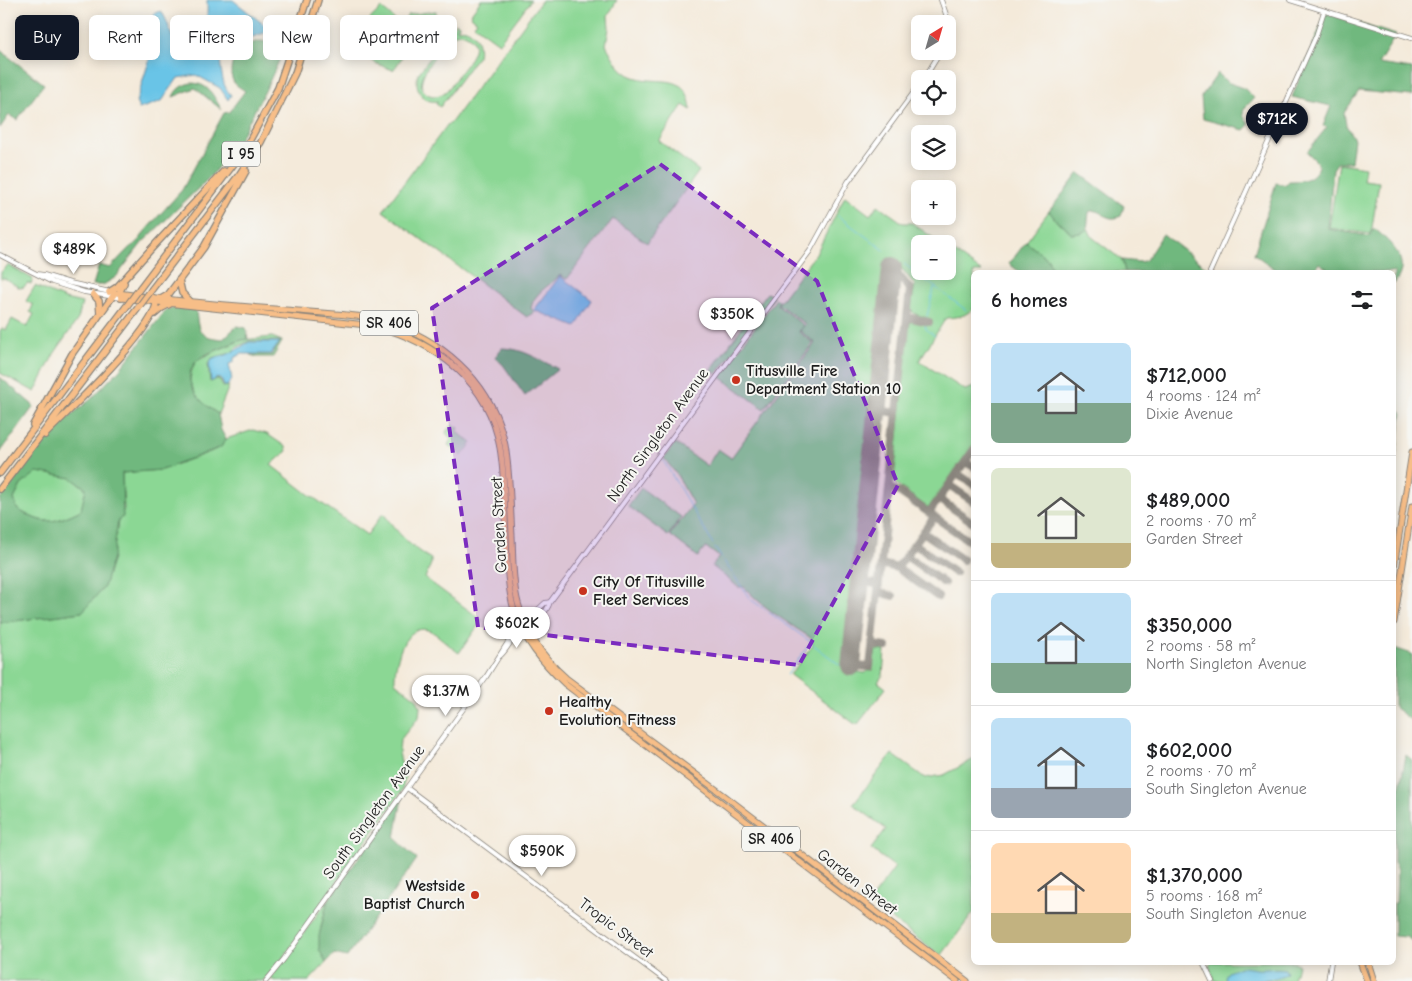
<!DOCTYPE html>
<meta charset="utf-8">
<style>
body{margin:0;font-family:"Comic Neue",sans-serif;background:#f6f6f6;color:#202124;height:100vh;display:flex;flex-direction:column;font-size:19px;white-space:nowrap}
*{box-sizing:border-box;margin:0}
p{font-size:16px;color:#757577}
.icon{flex:none;width:28px;height:28px;fill:none;stroke:currentColor;stroke-width:2;stroke-linecap:round;stroke-linejoin:round}
.map{position:relative;flex:1;overflow:hidden}
.side{position:absolute;left:971px;top:270px;width:425px;height:695px;display:flex;flex-direction:column;background:#fff;border-radius:8px;box-shadow:0 2px 12px #0003}
.side>*{flex:none}
.top-card{position:absolute;left:15px;top:15px;width:475px;height:45px;display:flex;gap:10px}
.needle{width:32px;rotate:37deg}
.controls{position:absolute;left:911px;top:15px;display:grid;gap:10px}
.controls a{display:grid;place-items:center;width:45px;height:45px;border-radius:8px;background:#fff;box-shadow:0 2px 12px #0003;font-size:25px}
.price{position:absolute;translate:-50% -42px;padding:0 11px;border-radius:18px;background:#fff;color:#222;font-size:16px;line-height:32px;filter:drop-shadow(0 1px 2px #0008)}
.price::after{content:'';position:absolute;left:50%;top:30px;width:15px;height:11px;margin-left:-8px;background:inherit;clip-path:polygon(0 0,100% 0,50% 100%)}
.price.on{background:#111827;color:#fff}
ul{padding:0;list-style:none}
li{display:flex;align-items:center;gap:15px;height:125px;padding:0 20px}
li+li{border-top:1px solid #e0e0e0}
li span{display:grid;place-items:center;flex:none;width:140px;height:100px;border-radius:8px;color:#555}
li>.icon{margin-inline-start:auto}
span .icon{width:60px;height:60px;fill:#fffc;stroke-width:1}
li b{font-size:21px}
h2{display:flex;justify-content:space-between;align-items:center;height:60px;padding:0 20px;font-size:21px}
.chip{padding:0 18px;border-radius:8px;background:#fff;box-shadow:0 2px 12px #0003;font-size:18px;line-height:45px}
.chip.on{background:#111827;color:#fff}
.map>svg:first-child{display:block}
</style>
<div class="map">
<svg width="1412" height="981" viewBox="0 0 1412 981">
<rect width="100%" height="100%" fill="#f6f6f2"/>
<filter id="ink" filterUnits="userSpaceOnUse"><feTurbulence type="fractalNoise" baseFrequency=".02" numOctaves="2"/><feDisplacementMap in="SourceGraphic" scale="10" xChannelSelector="R" yChannelSelector="G"/><feConvolveMatrix kernelMatrix="1 2 1 2 8 2 1 2 1" color-interpolation-filters="sRGB"/></filter>
<filter id="wash" filterUnits="userSpaceOnUse"><feTurbulence type="fractalNoise" baseFrequency=".0096" numOctaves="4" result="noise"/><feDisplacementMap in="SourceGraphic" scale="20" xChannelSelector="R" yChannelSelector="G"/><feGaussianBlur stdDeviation="1.12" result="paint"/><feColorMatrix in="noise" values="0 0 0 0 0 0 0 0 0 0 0 0 0 0 0 0 0 1.4 0 .05"/><feComposite in="paint" operator="in"/></filter>
<g filter="url(#wash)">
<rect width="100%" height="100%" fill="#f4eada"/>
<path fill="#8bd794" stroke="#547a58" fill-rule="evenodd" d="M481 0H531L499 43 474 25 477 21 470 15Z
M542 0H617L608 16 609 28 606 45C613 57 619 72 634 77 661 86 687 70 691 110L683 105 659 141 699 171 647 243 613 219 567 279 560 275C550 286 534 292 531 308L534 312 527 317 383 211 448 124H450Z
M381 8C405 25 414 46 393 70L375 63 352 48 351 45 365 24Z
M436 11C437 30 430 44 409 46L406 18 408 15Z
M456 23 459 25 457 29C473 25 481 42 478 56L440 107 436 104 438 101C422 104 414 88 418 74ZM461 33C488 41 468 62 458 75 453 82 448 92 440 95 435 97 429 96 425 92 411 80 442 48 450 37L455 34Z
M1339 163 1365 167 1363 180 1379 182 1371 234 1329 228Z
M845 196 870 215 878 205 903 223H912L942 244H920V271H948V248L982 272H974V307C966 317 958 317 946 318L919 361 965 390 974 387V444L930 506 927 507 895 483 894 481 909 323 916 320 929 324 930 319 913 313 911 307 915 285 899 265 884 262 844 670 865 673 872 669 876 650 885 651 883 675 878 682 886 688 858 724H855L790 675 813 645 811 638C788 623 762 607 744 587H738L712 566 719 557 706 547 698 557 670 535 693 504 677 475 664 458 675 443 707 466 718 449 731 458 815 343 800 331 805 324 778 304 817 252Z
M1049 211 1058 223 1064 225 1071 234 1085 231 1088 228 1092 237 1122 260 1125 272H1096L1085 270 1082 272H1056L1053 271 1048 259 1026 242Z
M8 265 33 279 31 284 28 283 24 287 20 288 4 278 1 279V272Z
M35 286 65 299 82 303 78 319 54 354 35 392 0 373V331L2 328 6 330 12 319 27 327 34 314 30 312 33 305 26 301Z
M767 293 774 297 717 374 711 370Z
M776 299 779 300 777 305 803 325 799 332 813 343 764 409 719 376Z
M272 337 282 341V342L273 357H257L250 355H272L281 341H249L237 347 231 353 212 358 208 364 210 382 217 379 220 380 223 387 229 386 218 414 203 404 195 393 190 382 191 373 195 362 215 351 242 340Z
M453 425 459 428 457 432 472 443 462 456 448 445 451 439 446 433 447 430Z
M253 430 267 434 286 447 287 451 271 465 307 493 367 535 383 513C396 531 411 548 431 559V564L425 578 482 620 459 653C451 648 436 632 428 630 403 623 394 666 395 682L417 699 420 707 419 717 400 740 399 753 405 778 402 791 283 958 266 978 262 981H0V623L82 612 104 587 113 557 118 519 124 509 122 473 161 470 210 452 221 447 226 439Z
M37 471 72 478 86 489 81 510C52 524 45 526 17 509L14 499 21 485Z
M641 488 681 517 668 536 628 506Z
M892 754 925 778 944 775 974 759V912L941 956 869 902 895 867 871 849 886 829 853 804Z
M328 900C322 927 314 935 326 963L309 981H277L270 979Z
M1212 962H1292L1298 964 1296 973 1294 974 1293 981H1215L1209 966Z"/>
<path fill="#70b87e" stroke="#466a4d" fill-rule="evenodd" d="M1326 13 1396 35 1378 64 1412 69V96L1359 91 1344 113 1346 125 1354 139 1351 162H1338L1333 169 1328 229 1370 236 1373 229H1375C1393 245 1412 262 1394 284V272H1332L1319 263 1313 272H1279L1254 254 1276 183 1286 185 1289 181C1303 181 1312 180 1319 167L1316 161 1307 152 1327 127 1323 126 1331 106 1292 97Z
M261 41 274 44 283 52 265 91 239 140 211 176 142 243 116 277 103 285H93L99 265 110 268 129 248 138 242 146 230 182 190 224 113 229 112 245 91C241 88 235 85 233 81 225 62 243 43 261 41Z
M0 50 44 84 17 120 9 115 0 128Z
M1218 73 1227 82 1245 89 1254 98 1244 109 1243 115 1249 125 1244 130 1203 119 1201 97Z
M192 83C210 84 213 96 222 110L195 88 173 97C176 89 183 84 192 83Z
M1079 173 1124 206 1121 216C1105 224 1101 206 1089 212L1087 230 1081 233 1071 234 1064 225 1058 223 1049 211Z
M1163 234 1208 269 1206 272H1125L1122 260 1140 262 1146 260Z
M1026 242 1048 259 1053 271 1056 272H1020L1009 264Z
M172 308 196 310C198 332 199 337 223 339L237 326 246 328 248 339C239 340 231 344 222 348 214 351 200 356 195 363 179 384 203 404 218 414L221 430 226 439 221 447 196 457 175 464 172 467 161 470 122 473 123 517 118 520 113 557 104 587 82 612 0 623V499L32 457 54 432 71 415 90 400 120 369 166 310ZM37 472 71 478 86 488 81 510C52 524 45 526 17 509L14 499 21 485Z
M502 348C522 348 540 360 558 369L525 396 504 366 495 357Z
M0 377 34 406 0 453Z
M1394 406 1402 413 1394 472Z
M1394 648 1412 654V721L1394 707Z
M1406 755 1412 760V941L1407 937 1394 936V903H1396L1397 867 1394 862V816Z
M402 798 395 838 417 859 347 957 334 954 326 963 319 949V936L328 900Z"/>
<path fill="#69c4e7" stroke="#427082" d="M207 0H233L272 31C252 36 233 43 220 60 222 73 222 87 231 95L228 100 220 88 196 75 178 78 162 101 139 109 136 102 156 39 151 18 153 14 161 11C168 20 171 37 177 48L188 47C206 29 208 26 207 0Z
M560 276 592 300 576 327 534 310Z
M249 342H280L271 354H241L234 358V362L229 364 232 380 227 386H224L221 379 217 378 211 382 209 364 213 358C228 357 237 349 249 342Z
M1240 967C1247 967 1250 968 1257 969 1266 970 1276 967 1285 969L1287 973C1278 981 1242 981 1226 981L1225 976 1228 972Z"/>
<g fill="none" stroke-linecap="round" stroke-linejoin="round">
<path stroke="#69c4e7" stroke-width="1" d="M838 216 884 250
M904 264 966 310
M927 316 934 288
M925 324 926 329 935 336
M663 460 713 544
M715 548 750 599 811 642 787 675
M811 643 840 665"/>
<path stroke="#88837b" stroke-width="8" d="M907 317 929 322
M878 410 897 413
M965 462 974 467
M957 473 974 485
M949 485 974 502
M889 488 899 492 972 543
M939 499 974 523
M929 513 974 449
M923 532 963 560
M915 544 955 573
M906 556 944 583
M881 564 897 568 938 597
M897 568 934 517
M860 582 878 584
M878 592 893 596
M873 645 887 647
M851 666 870 667 910 289 892 267"/>
<path stroke="#88837b" stroke-width="20" d="M851 666 892 267"/>
</g>
</g>
<g filter="url(#ink)">
<g fill="none" stroke-linecap="round" stroke-linejoin="round">
<g stroke="#88837b" stroke-width="5.5">
<path id="minor" d="M941 0 947 17 946 24
M1290 0 1412 38
M924 79 941 51
M0 255 52 282 84 292 121 298
M1210 272 1316 36 1324 11
M37 274 44 275 70 283 110 292
M500 656C506 651 510 642 515 636 526 624 545 619 550 602L810 251 848 182 920 84
M407 788 666 981
M1203 962 1212 981
M266 981 284 959 486 677 515 631 545 603 550 602
M1328 981 1331 962"/>
</g>
<g stroke="#88837b" stroke-width="7">
<path id="major" d="M118 293C178 302 238 306 298 311 330 314 365 314 395 325 449 344 494 388 505 445 510 474 510 505 512 535 513 557 512 581 518 603 526 633 543 658 566 678L725 796 967 981
M121 298 375 326C436 342 489 382 500 448 505 477 504 506 506 535 507 560 507 586 514 610 523 640 543 663 565 684L957 981
M1394 567 1412 452
M1394 622 1412 506
M1360 962 1367 981
M1368 962 1374 981"/>
</g>
<g stroke="#88837b" stroke-width="8">
<path id="highway" d="M179 280 182 293 190 301
M140 288 245 149 278 88 307 0
M152 289 239 175 261 142 295 73 318 0
M109 292 117 287 152 248 224 171
M93 294 99 301 100 314
M121 298 120 291 124 283
M156 302 168 295 204 247 246 171
M155 314 162 308 170 304
M33 425 72 354 115 293
M45 435C66 413 157 328 156 302L152 297
M0 473 126 307
M0 489 138 308"/>
</g>
<use href="#minor" stroke="#fff" stroke-width="4"/>
<use href="#major" stroke="#f7be88" stroke-width="5"/>
<use href="#highway" stroke="#f7be88" stroke-width="5.5"/>
<g stroke="#88837b" stroke-width="8" stroke-linecap="butt">
<path id="highway-bridge" d="M126 307 140 288
M138 308 152 289"/>
</g>
<use href="#highway-bridge" stroke="#f7be88" stroke-width="5.5"/>
</g>
</g>
<path fill="#7b2cbf" fill-opacity="0.2" stroke="#7b2cbf" stroke-width="4" stroke-dasharray="10 6" stroke-linejoin="round" d="M660 164 817 281 898 485 799 665 478 627 432 308Z"/>
<g fill="#c8321e" stroke="#f6f6f2" stroke-width="2">
<circle cx="736" cy="380" r="5"/>
<circle cx="583" cy="591" r="5"/>
<circle cx="549" cy="711" r="5"/>
<circle cx="475" cy="895" r="5"/>
</g>
<g text-anchor="middle" dominant-baseline="central" stroke-width="4" stroke-linejoin="round" paint-order="stroke">
<g fill="#f6f6f2" stroke="#5d5d5c" stroke-width="1">
<rect x="222" y="141.5" width="38" height="25" rx="4"/>
<rect x="360" y="310.5" width="58" height="25" rx="4"/>
<rect x="742" y="826.5" width="58" height="25" rx="4"/>
</g>
<g font-size="15" font-weight="bold" fill="#1c1c1c">
<text x="241" y="154">I 95</text>
<text x="389" y="323">SR 406</text>
<text x="771" y="839">SR 406</text>
</g>
<g font-size="16" font-weight="bold" fill="#1c1c1c" stroke="#f6f6f2" text-anchor="start">
<text x="746" y="371">Titusville Fire<tspan x="746" dy="18">Department Station 10</tspan></text>
<text x="593" y="582">City Of Titusville<tspan x="593" dy="18">Fleet Services</tspan></text>
<text x="559" y="702">Healthy<tspan x="559" dy="18">Evolution Fitness</tspan></text>
<text x="465" y="886" text-anchor="end">Westside<tspan x="465" dy="18">Baptist Church</tspan></text>
</g>
<g font-size="16" fill="#1c1c1c" stroke="#f6f6f2">
<text transform="translate(658 435) rotate(-54)">North Singleton Avenue</text>
<text transform="translate(499 525) rotate(-93)">Garden Street</text>
<text transform="translate(374 812) rotate(-54)">South Singleton Avenue</text>
<text transform="translate(857 882) rotate(38)">Garden Street</text>
<text transform="translate(616 928) rotate(37)">Tropic Street</text>
</g>
</g>
</svg>
<div class="controls">
<a><svg class="needle" viewBox="-14 -14 28 28"><path d="M0-13l5 13h-10z" fill="#e53935"/><path d="M0 13l5-13h-10z" fill="#757577"/></svg></a>
<a><svg class="icon" aria-label="locate" viewBox="0 0 24 24"><circle cx="12" cy="12" r="6"/><path d="M12 2v4M12 18v4M2 12h4M18 12h4"/></svg></a>
<a><svg class="icon" aria-label="layers" viewBox="0 0 24 24"><path d="M12 4l9 5-9 5-9-5zM3 14l9 5 9-5"/></svg></a>
<a>+</a>
<a>−</a>
</div>
<b class="price on" style="left:1277px;top:145px">$712K</b>
<b class="price" style="left:74px;top:275px">$489K</b>
<b class="price" style="left:732px;top:340px">$350K</b>
<b class="price" style="left:517px;top:649px">$602K</b>
<b class="price" style="left:446px;top:717px">$1.37M</b>
<b class="price" style="left:542px;top:877px">$590K</b>
<div class="top-card">
<a class="chip on">Buy</a>
<a class="chip">Rent</a>
<a class="chip">Filters</a>
<a class="chip">New</a>
<a class="chip">Apartment</a>
</div>
<section class="side">
<h2>6 homes<svg class="icon" aria-label="filters" viewBox="0 0 24 24"><path d="M4 7h16M4 17h16"/><circle cx="9" cy="7" r="2"/><circle cx="15" cy="17" r="2"/></svg></h2>
<ul>
<li><span style="background:linear-gradient(#bfe0f5 60%,#7fa58c 0)"><svg class="icon" aria-label="home" viewBox="0 0 24 24"><path d="M3 11l9-7 9 7M6 9v11h12V9"/></svg></span><div><b>$712,000</b><p>4 rooms · 124 m²</p><p>Dixie Avenue</p></div></li>
<li><span style="background:linear-gradient(#dfe7d0 75%,#c2b280 0)"><svg class="icon" aria-label="home" viewBox="0 0 24 24"><path d="M3 11l9-7 9 7M6 9v11h12V9"/></svg></span><div><b>$489,000</b><p>2 rooms · 70 m²</p><p>Garden Street</p></div></li>
<li><span style="background:linear-gradient(#bfe0f5 70%,#7fa58c 0)"><svg class="icon" aria-label="home" viewBox="0 0 24 24"><path d="M3 11l9-7 9 7M6 9v11h12V9"/></svg></span><div><b>$350,000</b><p>2 rooms · 58 m²</p><p>North Singleton Avenue</p></div></li>
<li><span style="background:linear-gradient(#bfe0f5 70%,#9aa5b1 0)"><svg class="icon" aria-label="home" viewBox="0 0 24 24"><path d="M3 11l9-7 9 7M6 9v11h12V9"/></svg></span><div><b>$602,000</b><p>2 rooms · 70 m²</p><p>South Singleton Avenue</p></div></li>
<li><span style="background:linear-gradient(#ffd9b3 70%,#c2b280 0)"><svg class="icon" aria-label="home" viewBox="0 0 24 24"><path d="M3 11l9-7 9 7M6 9v11h12V9"/></svg></span><div><b>$1,370,000</b><p>5 rooms · 168 m²</p><p>South Singleton Avenue</p></div></li>
</ul>
</section>
</div>
